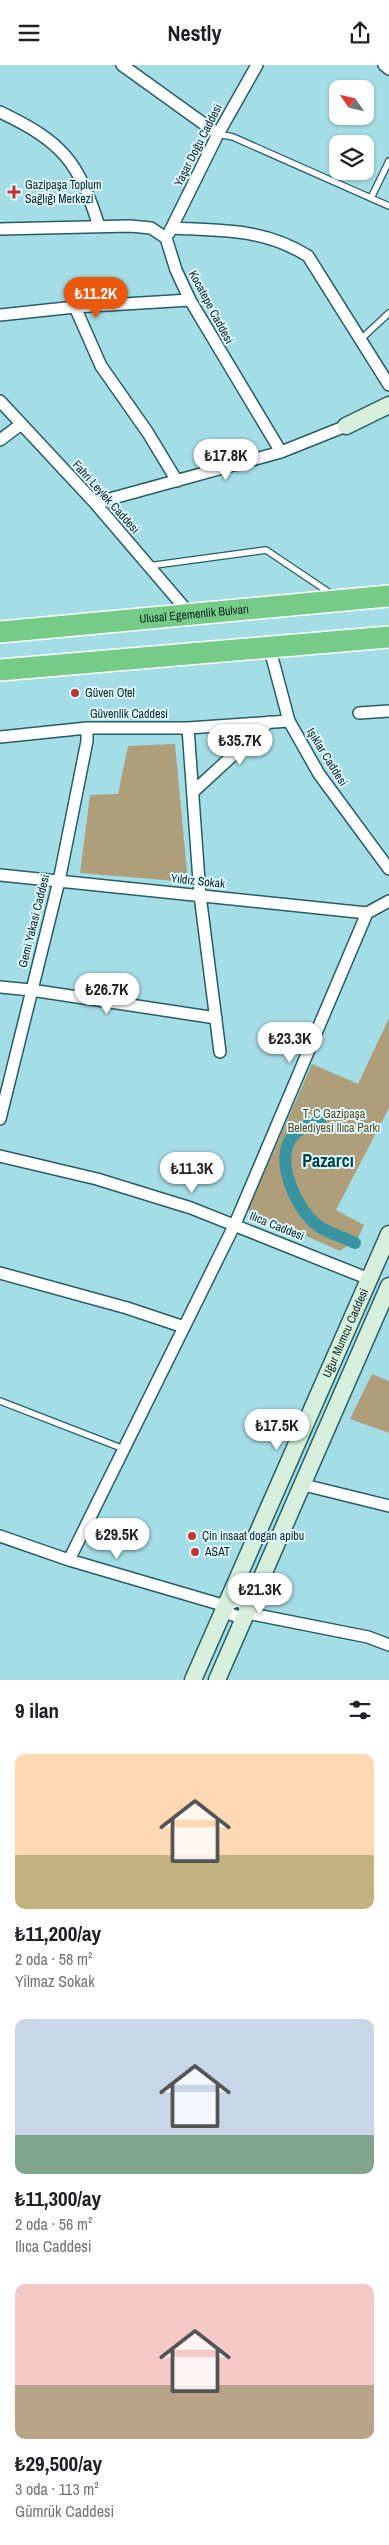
<!DOCTYPE html>
<html lang="tr">
<meta charset="utf-8">
<style>
body{margin:0;font-family:"Archivo Narrow",sans-serif;background:#f6f6f6;color:#202124;height:100vh;display:flex;flex-direction:column;font-size:19px;white-space:nowrap}
*{box-sizing:border-box;margin:0}
p{font-size:16px;color:#757577}
.icon{flex:none;width:28px;height:28px;fill:none;stroke:currentColor;stroke-width:2;stroke-linecap:round;stroke-linejoin:round}
.map{position:relative;height:1615px;overflow:hidden}
.drawer{display:flex;flex-direction:column;background:#fff;flex:1}
.drawer>*{flex:none}
.needle{width:32px;rotate:304deg}
.fabs{position:absolute;left:329px;top:15px;display:grid;gap:10px}
.fabs a{display:grid;place-items:center;width:45px;height:45px;border-radius:10px;background:#fff;box-shadow:0 1px 4px #0004;font-size:25px}
.price{position:absolute;translate:-50% -42px;padding:0 11px;border-radius:18px;background:#fff;color:#222;font-size:16px;line-height:32px;filter:drop-shadow(0 1px 2px #0008)}
.price::after{content:'';position:absolute;left:50%;top:30px;width:15px;height:11px;margin-left:-8px;background:inherit;clip-path:polygon(0 0,100% 0,50% 100%)}
.price.on{background:#ea580c;color:#fff}
ul{padding:0;list-style:none}
li{display:grid;align-content:center;gap:10px;height:265px;padding:0 15px}
li span{display:grid;place-items:center;height:155px;border-radius:10px;color:#555}
li>.icon{margin-inline-start:auto}
span .icon{width:90px;height:90px;fill:#fffc;stroke-width:1}
li b{font-size:21px}
h2{display:flex;justify-content:space-between;align-items:center;height:60px;padding:0 15px;font-size:21px}
header{display:flex;justify-content:space-between;align-items:center;height:65px;padding:0 15px;background:#fff;font-size:22px;font-weight:800}
.map>svg:first-child{display:block}
</style>
<header><svg class="icon" aria-label="menu" viewBox="0 0 24 24"><path d="M4 6h16M4 12h16M4 18h16"/></svg>Nestly<svg class="icon" aria-label="share" viewBox="0 0 24 24"><path d="M12 15V3M7 8l5-5 5 5M5 13v7h14v-7"/></svg></header>
<div class="map">
<svg width="389" height="1615" viewBox="0 0 389 1615">
<rect width="100%" height="100%" fill="#a5dde6"/>
<path fill="#ae9f7a" d="M175 679 188 817 80 808 90 730 118 729 128 681Z
M389 953V1043L336 1145 364 1160 358 1173 340 1186 248 1145 312 999 358 1019Z
M372 1309 389 1316V1368L350 1354Z"/>
<g fill="none" stroke-linecap="round" stroke-linejoin="round">
<path stroke="#3994a1" stroke-width="12" d="M320 1055C308 1060 295 1065 289 1077 277 1101 297 1144 317 1160 327 1168 343 1172 355 1178"/>
<g stroke="#275d65" stroke-width="8">
<path id="lane" d="M218 69 233 72 389 141
M371 133 389 96
M360 275 389 248
M148 501 266 485 333 530
M0 1336 124 1384"/>
</g>
<g stroke="#275d65" stroke-width="14">
<path id="street" d="M122 0 218 69
M384 0 389 4
M0 47C63 77 78 96 99 161
M172 163C223 166 263 163 308 191L389 320
M0 164 130 161 151 163 166 173 176 205 190 235 281 387
M169 168 218 69 257 0
M75 242 101 301 148 368 177 416
M0 250 75 242 190 235
M0 336 95 438 189 548
M0 375 20 360
M95 438 281 387 346 361
M269 581 289 656 319 709 389 804
M359 648 389 646
M188 663 200 830 220 987
M0 672 87 663H188L289 656
M194 726 269 657
M0 810 367 848 389 836
M0 922 31 925 216 953
M0 1054 59 816 87 676V663
M0 1091 97 1114 191 1143 369 1214
M0 1208 127 1243 184 1262
M304 1420 389 1441
M0 1471 69 1495 226 1541 230 1549 239 1552 247 1548 243 1538 236 1536 226 1541
M69 1495 235 1159 367 848
M247 1548 368 1572 389 1580"/>
</g>
<g stroke="#275d65" stroke-width="19">
<g id="secondary">
<path d="M346 361 389 340"/>
<path id="s1" d="M193 1615 389 1169"/>
<path d="M217 1615 389 1221"/>
</g>
</g>
<g stroke="#fff" stroke-width="24">
<g id="highway">
<path id="s2" d="M0 567 389 531"/>
<path d="M0 605 389 572"/>
</g>
</g>
<use href="#lane" stroke="#fff" stroke-width="5.5"/>
<use href="#street" stroke="#fff" stroke-width="11"/>
<use href="#secondary" stroke="#d6f0db" stroke-width="16"/>
<use href="#highway" stroke="#76cc86" stroke-width="21"/>
</g>
<g fill="#c3362c" stroke="#ddf8fd" stroke-width="2">
<path d="M11.5 119.5h5v5h5v5h-5v5h-5v-5h-5v-5h5z"/>
<circle cx="75" cy="628" r="5"/>
<circle cx="192" cy="1471" r="5"/>
<circle cx="195" cy="1487" r="5"/>
</g>
<g text-anchor="middle" dominant-baseline="central" stroke-width="4" stroke-linejoin="round" paint-order="stroke">
<g font-size="12" fill="#0f2529" stroke="#ddf8fd">
<text transform="translate(198 80) rotate(-63)">Yaşar Doğu Caddesi</text>
<text transform="translate(211 242) rotate(62)">Kocatepe Caddesi</text>
<text transform="translate(106 432) rotate(48)">Fahri Leylek Caddesi</text>
<text stroke="none"><textPath href="#s2" startOffset="195">Ulusal Egemenlik Bulvarı</textPath></text>
<text x="129" y="649">Güvenlik Caddesi</text>
<text transform="translate(327 692) rotate(58)">Işıklar Caddesi</text>
<text transform="translate(198 816) rotate(6)">Yıldız Sokak</text>
<text transform="translate(34 856) rotate(-76)">Gemi Yakasi Caddesi</text>
<text transform="translate(277 1161) rotate(22)">Ilıca Caddesi</text>
<text stroke="none"><textPath href="#s1" startOffset="379">Uğur Mumcu Caddesi</textPath></text>
</g>
<g font-size="12" fill="#0f2529" stroke="#ddf8fd" text-anchor="start">
<text x="25" y="120">Gazipaşa Toplum<tspan x="25" dy="14">Sağlığı Merkezi</tspan></text>
<text x="85" y="628">Güven Otel</text>
<text x="202" y="1471">Çin insaat dogan apibu</text>
<text x="205" y="1487">ASAT</text>
</g>
<g font-size="12" fill="#5e4c1c" stroke="#ddf8fd">
<text x="334" y="1049">T. C Gazipaşa<tspan x="334" dy="14">Belediyesi Ilıca Parkı</tspan></text>
</g>
<g font-size="18" font-weight="bold" fill="#024149" stroke="#ddf8fd">
<text x="328" y="1095">Pazarcı</text>
</g>
</g>
</svg>
<div class="fabs">
<a><svg class="needle" viewBox="-14 -14 28 28"><path d="M0-13l5 13h-10z" fill="#e53935"/><path d="M0 13l5-13h-10z" fill="#757577"/></svg></a>
<a><svg class="icon" aria-label="layers" viewBox="0 0 24 24"><path d="M12 4l9 5-9 5-9-5zM3 14l9 5 9-5"/></svg></a>
</div>
<b class="price on" style="left:96px;top:254px">₺11.2K</b>
<b class="price" style="left:226px;top:416px">₺17.8K</b>
<b class="price" style="left:240px;top:701px">₺35.7K</b>
<b class="price" style="left:107px;top:950px">₺26.7K</b>
<b class="price" style="left:290px;top:999px">₺23.3K</b>
<b class="price" style="left:192px;top:1129px">₺11.3K</b>
<b class="price" style="left:277px;top:1386px">₺17.5K</b>
<b class="price" style="left:117px;top:1495px">₺29.5K</b>
<b class="price" style="left:260px;top:1550px">₺21.3K</b>
</div>
<section class="drawer">
<h2>9 ilan<svg class="icon" aria-label="filters" viewBox="0 0 24 24"><path d="M4 7h16M4 17h16"/><circle cx="9" cy="7" r="2"/><circle cx="15" cy="17" r="2"/></svg></h2>
<ul>
<li><span style="background:linear-gradient(#ffd9b3 65%,#c2b280 0)"><svg class="icon" aria-label="home" viewBox="0 0 24 24"><path d="M3 11l9-7 9 7M6 9v11h12V9"/></svg></span><div><b>₺11,200/ay</b><p>2 oda · 58 m²</p><p>Yilmaz Sokak</p></div></li>
<li><span style="background:linear-gradient(#c9d6e8 75%,#7fa58c 0)"><svg class="icon" aria-label="home" viewBox="0 0 24 24"><path d="M3 11l9-7 9 7M6 9v11h12V9"/></svg></span><div><b>₺11,300/ay</b><p>2 oda · 56 m²</p><p>Ilıca Caddesi</p></div></li>
<li><span style="background:linear-gradient(#f6c9c9 65%,#b9a48a 0)"><svg class="icon" aria-label="home" viewBox="0 0 24 24"><path d="M3 11l9-7 9 7M6 9v11h12V9"/></svg></span><div><b>₺29,500/ay</b><p>3 oda · 113 m²</p><p>Gümrük Caddesi</p></div></li>
</ul>
</section>
